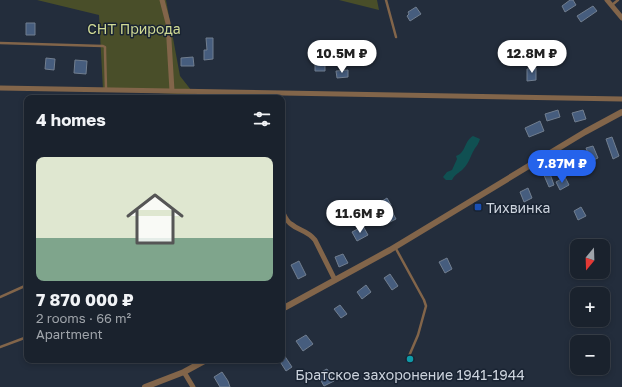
<!DOCTYPE html>
<meta charset="utf-8">
<style>
body{margin:0;font-family:"Golos Text",sans-serif;background:#232a35;color:#f1f3f6;height:100vh;display:flex;flex-direction:column;font-size:15px;white-space:nowrap}
*{box-sizing:border-box;margin:0}
p{font-size:13px;color:#9fa4aa}
.icon{flex:none;width:22px;height:22px;fill:none;stroke:currentColor;stroke-width:2;stroke-linecap:round;stroke-linejoin:round}
.map{position:relative;flex:1;overflow:hidden}
.sheet{position:absolute;left:24px;top:95px;width:261px;height:268px;display:flex;flex-direction:column;background:#1a222d;border-radius:8px;box-shadow:0 2px 6px #0003,0 0 0 1px #383f49}
.sheet>*{flex:none}
.needle{width:26px;rotate:199deg}
.buttons{position:absolute;left:570px;top:239px;display:grid;gap:8px}
.buttons a{display:grid;place-items:center;width:40px;height:40px;border-radius:8px;background:#1a222d;box-shadow:0 2px 6px #0003,0 0 0 1px #383f49;font-size:20px}
.price{position:absolute;translate:-50% -34px;padding:0 9px;border-radius:14px;background:#fff;color:#222;font-size:13px;line-height:26px;filter:drop-shadow(0 1px 2px #0008)}
.price::after{content:'';position:absolute;left:50%;top:24px;width:12px;height:9px;margin-left:-6px;background:inherit;clip-path:polygon(0 0,100% 0,50% 100%)}
.price.current{background:#2563eb;color:#fff}
ul{padding:0;list-style:none}
li{display:grid;align-content:center;gap:8px;height:212px;padding:0 12px}
li span{display:grid;place-items:center;height:124px;border-radius:8px;color:#555}
li>.icon{margin-inline-start:auto}
span .icon{width:72px;height:72px;fill:#fffc;stroke-width:1}
li b{font-size:17px}
h2{display:flex;justify-content:space-between;align-items:center;height:48px;padding:0 12px;font-size:17px}
.map>svg:first-child{display:block}
</style>
<div class="map">
<svg width="622" height="387" viewBox="0 0 622 387">
<rect width="100%" height="100%" fill="#232d3c"/>
<path fill="#494e29" d="M37 0H166L180 76 195 95 103 90 99 15Z
M339 0H377L379 10Z"/>
<path fill="#105052" d="M473 136 480 139C478 145 477 145 474 150 470 157 469 163 463 169 459 173 455 174 452 180H446L443 177 447 172 452 170 457 159 456 156C466 153 464 141 473 136Z"/>
<path fill="#465d7e" stroke="#717e8f" d="M570 0H573L576 5 565 12 562 6Z
M593 6 597 11 581 22 577 16Z
M416 7 421 14 410 21 407 16 409 14 408 12Z
M26 23H35V35H26Z
M206 38H213V59L204 60V50H207Z
M193 57 194 66H181V58Z
M46 58 55 59 54 70 45 69Z
M75 60 87 61 86 74 74 73Z
M315 62H325V71H315Z
M536 68V80L527 81V69Z
M348 70V77L337 78 336 71Z
M558 110 560 117 547 121 545 114Z
M583 110 586 119 575 122 572 113Z
M540 121 544 131 529 137 525 128Z
M612 137 619 156 613 159 606 139Z
M593 146 598 158 591 161 586 148Z
M549 171 554 185 549 187 543 173Z
M565 177 569 185 560 190 556 182Z
M528 188 532 198 524 202 520 192Z
M387 198 391 205 389 206 396 219 390 222 379 203Z
M581 207 586 216 578 220 574 211Z
M363 226 368 235 357 241 352 232Z
M343 254 348 263 339 267 335 257Z
M447 258 452 269 445 273 439 262Z
M299 261 306 275 298 279 291 265Z
M390 274 398 286 392 290 384 278Z
M366 285 371 292 362 299 357 292Z
M340 305 347 314 341 318 334 309Z
M306 335 313 344 303 351 296 341Z
M282 352 292 367 286 371 279 360H282Z
M327 369 334 381 324 386 317 374Z
M222 372 228 381 230 387H220L214 377Z"/>
<g fill="none" stroke-linecap="round" stroke-linejoin="round">
<path stroke="#82654a" stroke-width="2.5" d="M386 0 396 37
M612 5 618 0
M0 43 103 46 105 47V51L106 89
M395 247 424 300 426 306 418 335 409 356
M0 297 27 285
M0 347 27 337"/>
<path stroke="#82654a" stroke-width="5" d="M162 0 168 23 172 91
M607 0 622 18
M0 88 622 99
M282 211C284 215 287 222 291 224 299 231 307 230 315 240L335 280
M184 372 193 387"/>
<path stroke="#82654a" stroke-width="6" d="M282 309 390 250 585 132 622 112
M145 387 184 372 206 360"/>
</g>
<rect fill="#1a4fb4" stroke="#192332" stroke-width="1.5" x="474" y="203" width="8" height="8" rx="2"/>
<circle fill="#0f9aa8" stroke="#192332" stroke-width="1.5" cx="410" cy="359" r="4"/>
<g text-anchor="middle" dominant-baseline="central" stroke-width="3" stroke-linejoin="round" paint-order="stroke">
<g font-size="14" fill="#d0da95" stroke="#192332">
<text x="134" y="28">СНТ Природа</text>
</g>
<g font-size="14" fill="#ccd3dd" stroke="#192332" text-anchor="start">
<text x="486" y="207">Тихвинка</text>
<text x="410" y="374" text-anchor="middle">Братское захоронение 1941-1944</text>
</g>
</g>
</svg>
<div class="buttons">
<a><svg class="needle" viewBox="-14 -14 28 28"><path d="M0-13l5 13h-10z" fill="#e53935"/><path d="M0 13l5-13h-10z" fill="#9fa4aa"/></svg></a>
<a>+</a>
<a>−</a>
</div>
<b class="price" style="left:342px;top:74px">10.5M ₽</b>
<b class="price" style="left:532px;top:74px">12.8M ₽</b>
<b class="price current" style="left:562px;top:184px">7.87M ₽</b>
<b class="price" style="left:360px;top:234px">11.6M ₽</b>
<section class="sheet">
<h2>4 homes<svg class="icon" aria-label="filters" viewBox="0 0 24 24"><path d="M4 7h16M4 17h16"/><circle cx="9" cy="7" r="2"/><circle cx="15" cy="17" r="2"/></svg></h2>
<ul>
<li><span style="background:linear-gradient(#dfe7d0 65%,#7fa58c 0)"><svg class="icon" aria-label="home" viewBox="0 0 24 24"><path d="M3 11l9-7 9 7M6 9v11h12V9"/></svg></span><div><b>7 870 000 ₽</b><p>2 rooms · 66 m²</p><p>Apartment</p></div></li>
</ul>
</section>
</div>
